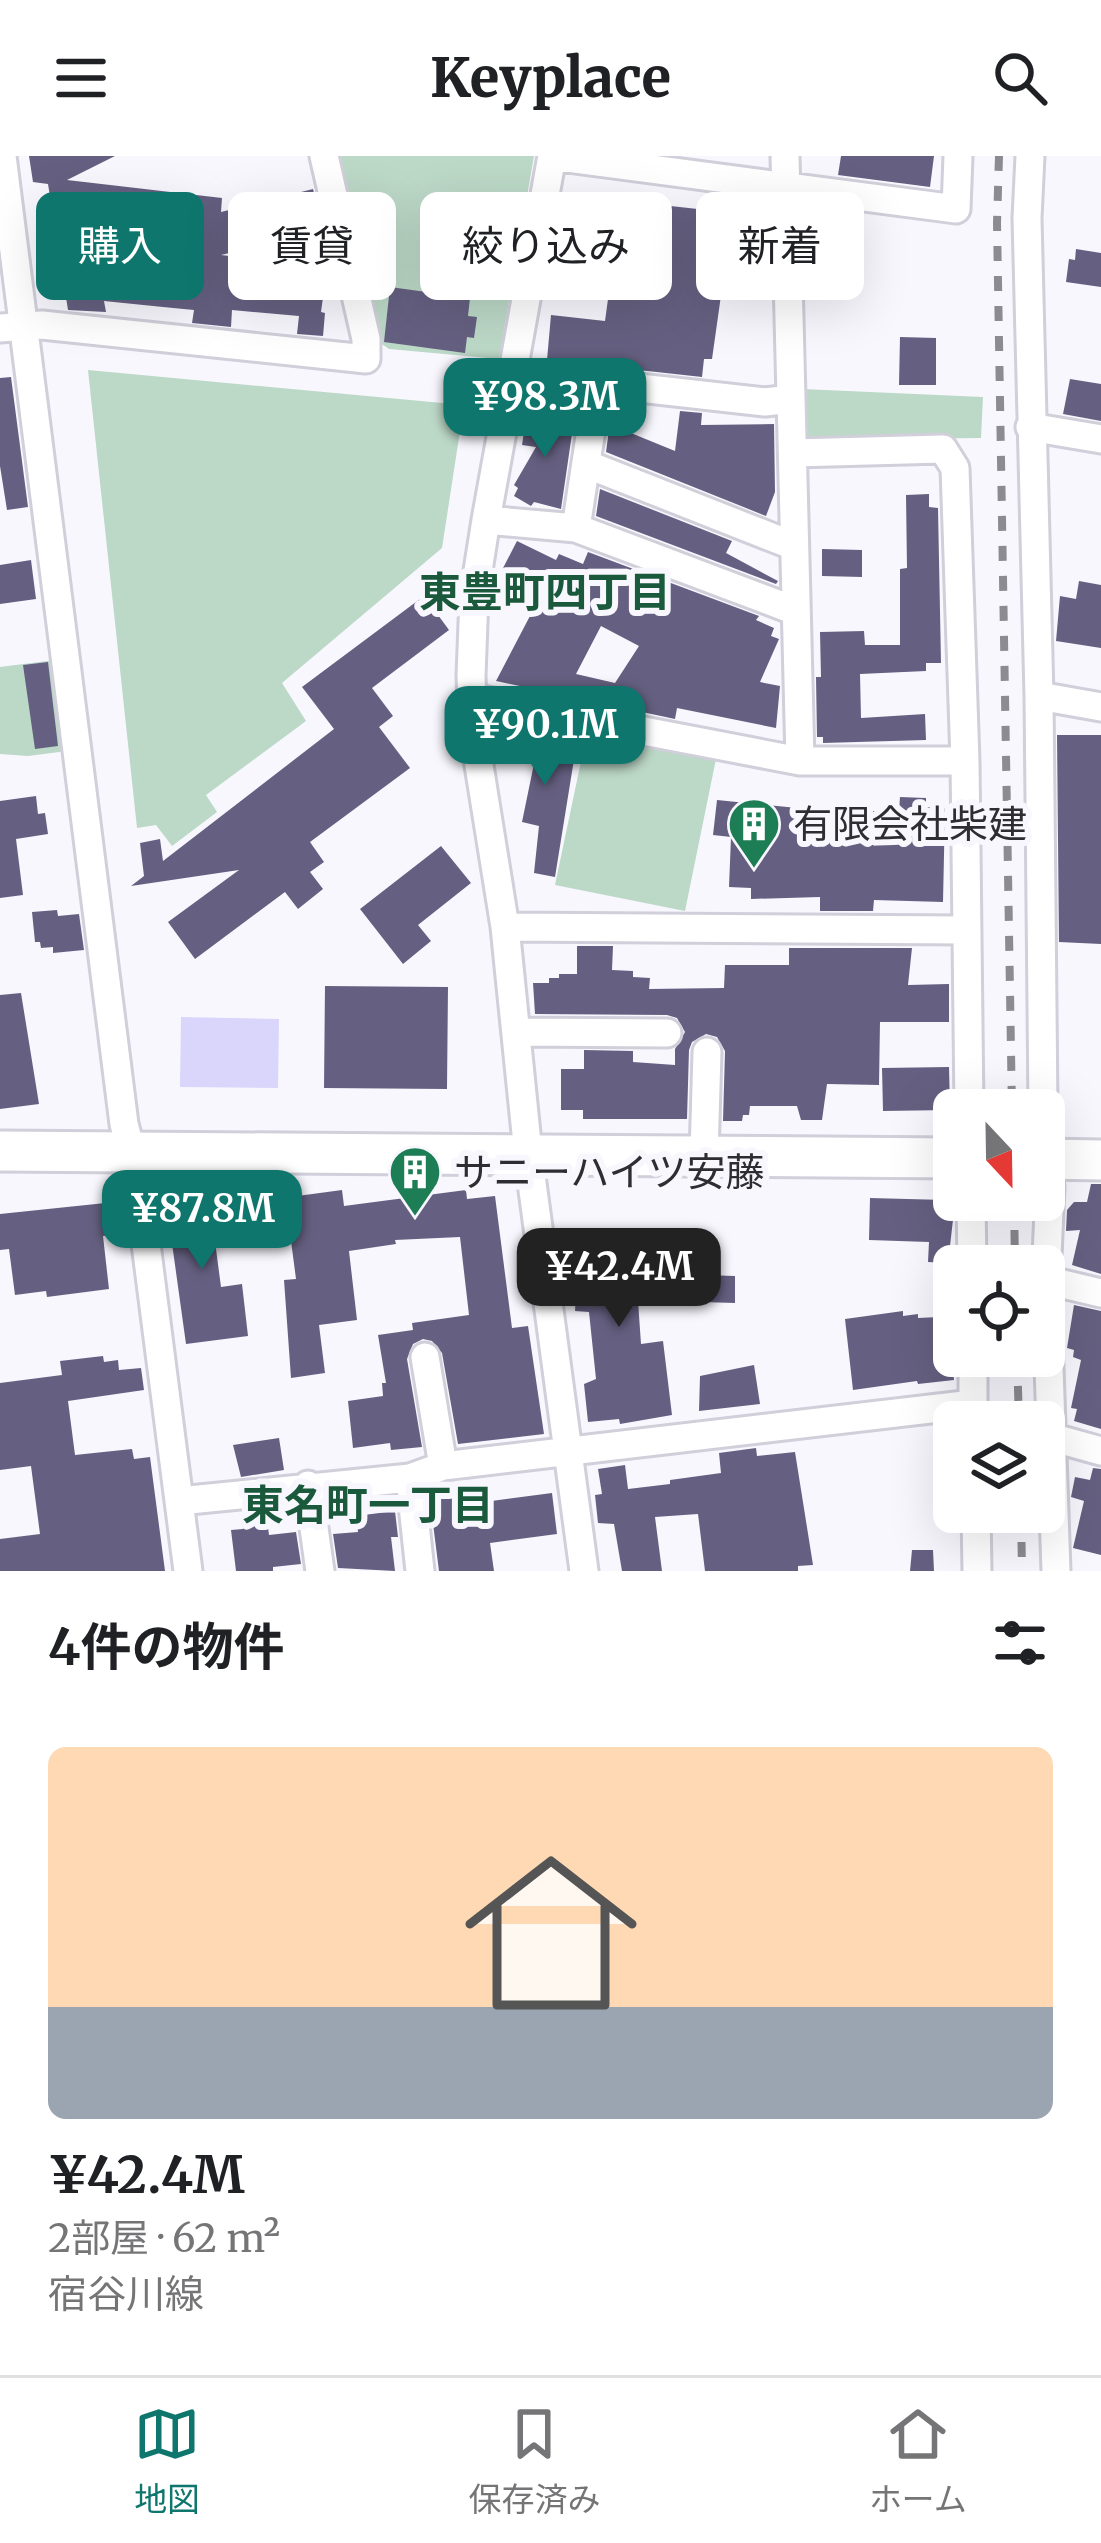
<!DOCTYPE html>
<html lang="ja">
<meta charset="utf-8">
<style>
body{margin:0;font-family:Merriweather,"Noto Sans JP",serif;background:#f6f6f6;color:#202124;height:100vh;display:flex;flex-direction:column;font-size:45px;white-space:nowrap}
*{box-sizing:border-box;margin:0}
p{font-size:39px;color:#757577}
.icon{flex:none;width:66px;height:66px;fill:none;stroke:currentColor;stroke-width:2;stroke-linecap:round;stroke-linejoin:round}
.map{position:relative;height:1415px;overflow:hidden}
.drawer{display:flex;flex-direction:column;background:#fff;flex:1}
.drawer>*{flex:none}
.guide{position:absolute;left:36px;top:36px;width:1029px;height:108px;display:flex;gap:24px}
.needle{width:78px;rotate:158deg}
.buttons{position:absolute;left:933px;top:933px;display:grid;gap:24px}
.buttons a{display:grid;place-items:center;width:132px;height:132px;border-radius:18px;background:#fff;box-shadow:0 12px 48px #0002;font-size:60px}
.price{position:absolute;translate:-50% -102px;padding:0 27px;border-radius:24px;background:#0f766e;color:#fff;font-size:39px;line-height:78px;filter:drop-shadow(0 3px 6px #0008)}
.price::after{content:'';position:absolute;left:50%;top:72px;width:36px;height:27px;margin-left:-18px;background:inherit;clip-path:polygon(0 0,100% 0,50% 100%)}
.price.active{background:#222;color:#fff}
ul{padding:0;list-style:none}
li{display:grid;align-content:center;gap:24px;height:636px;padding:0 48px}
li+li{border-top:3px solid #e0e0e0}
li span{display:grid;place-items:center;height:372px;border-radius:18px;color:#555}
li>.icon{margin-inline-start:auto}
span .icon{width:216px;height:216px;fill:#fffc;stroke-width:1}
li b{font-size:51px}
h2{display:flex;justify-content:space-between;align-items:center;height:144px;padding:0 48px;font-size:51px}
.tag{padding:0 42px;border-radius:18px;background:#fff;box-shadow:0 12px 48px #0002;font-size:42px;line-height:108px}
.tag.active{background:#0f766e;color:#fff}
header{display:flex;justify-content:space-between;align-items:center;height:156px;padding:0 48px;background:#fff;font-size:54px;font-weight:800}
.tabs{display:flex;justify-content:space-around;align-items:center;height:168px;border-top:3px solid #e0e0e0;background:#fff;font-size:33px;color:#757577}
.tabs a{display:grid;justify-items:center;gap:6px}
.tabs .active{color:#0f766e}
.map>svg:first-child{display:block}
</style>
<header><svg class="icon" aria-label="menu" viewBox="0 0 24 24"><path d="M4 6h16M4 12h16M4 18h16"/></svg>Keyplace<svg class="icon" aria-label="search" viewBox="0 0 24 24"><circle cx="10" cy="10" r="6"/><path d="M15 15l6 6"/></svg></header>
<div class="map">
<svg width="1101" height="1415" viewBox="0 0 1101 1415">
<rect width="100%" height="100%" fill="#f8f7fe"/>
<path fill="#bcd8c7" d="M335 0H534L499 203 389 193 376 184Z
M88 214 464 249 442 392 282 527 306 565 206 639 217 656 172 690 156 669 137 672Z
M802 233 983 241 981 282 812 284 803 276Z
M55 504 67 595 28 600 0 598V511Z
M587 577 716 603 685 755 555 729Z"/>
<path fill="#dad5fb" d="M181 861 279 863 278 932 180 931Z"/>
<path fill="#656081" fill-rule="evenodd" d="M29 0H115L67 24 222 42 221 56 313 33 323 74 221 99 327 112 321 156 325 157 323 180 297 178 299 160 232 154 231 171 192 167 194 154 163 151 104 145 106 156 68 154 48 28 33 26Z
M841 0H934L930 31 838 19Z
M634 46 725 56 720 100 726 104 712 203H704L702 221 547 204 551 159 605 165 612 114 555 106 559 83 569 84 571 77 629 85Z
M1076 93 1101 97V131L1066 126 1069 103 1075 104Z
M390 131 470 142 468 160 477 161 474 182 467 181 465 197 384 186Z
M900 181 936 182V229H899Z
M11 221 28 351 7 354 0 310V222Z
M1070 223 1101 228V265L1063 258Z
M680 255 702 257 701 269 774 268 775 336 766 360 606 296 609 274 624 278 626 275 675 295Z
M527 257 574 264 561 353 534 346 531 350 514 340 518 332 514 329 536 291 522 289Z
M600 333 732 385 726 397 778 425 776 428 596 360Z
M929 338V351L938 352 941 507H926V515L860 518 861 562 925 558 926 584 823 587V581H817L816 521H821L820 476 864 475 865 489H900V413L907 412 906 339Z
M517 385 556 404 559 398 583 408 588 396 759 460 756 464 774 472 771 480 779 483 760 526 780 530 776 572 677 552 675 563 496 525 542 437 501 416ZM601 470 639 490 615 527 576 518Z
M822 393 862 394V421L822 420Z
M31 404 36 443 0 448V409Z
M1079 425 1101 429V492L1056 485 1060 440 1076 443Z
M424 440 449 474 372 532 393 560 379 571 410 612 310 686 324 706 310 716 323 733 298 753 285 736 195 803 168 766 239 714 131 730 144 720 140 687 160 683 163 705 334 573 302 531Z
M48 506 58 590 35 593 23 509Z
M503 567 568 579 566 589 576 591 555 721 534 717 539 670 522 666 536 598 499 591Z
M1057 579H1101V788L1059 786Z
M36 640 38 658 45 657 48 678 16 683 23 739 0 742V645Z
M900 641 926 642V651L945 652 943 746 874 744 873 755H820V741L751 743V732L729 731 731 681 713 679 717 644 858 658V655H899Z
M441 690 471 727 418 769 431 785 403 808 360 753Z
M57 754 58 760 79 758 84 794 53 797V791L41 792 40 786H35L32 756Z
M577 790H613L612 814 633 815V821L650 822 649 833 724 832 725 809H789V792H912L908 829 949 828V866H880L879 929 827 928 822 964H801L797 950H750L749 959H743L742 965H723L725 895 717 881 706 878 692 886 689 894 687 963H583V954H561V913H584V894L633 895V906L675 909V893L685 876 677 862 667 859 535 858 533 827H549V822H559V818H577Z
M325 830 448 831 447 933 324 932Z
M21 837 39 948 0 953V839Z
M949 911 950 954 883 955 882 912Z
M1091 1028H1101V1118L1072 1109 1080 1074 1066 1075 1067 1054 1074 1046H1087Z
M208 1032 221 1131 242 1128 248 1180 186 1188 165 1037Z
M342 1034 344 1050 466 1034 467 1043 495 1040 512 1172 528 1170 544 1278 458 1288 442 1197 432 1185 423 1183 413 1188 407 1203 422 1291 391 1294 390 1287 353 1292 348 1245 383 1240 382 1227H386L378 1179 413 1174 412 1167 469 1159 460 1081 395 1084 396 1088 349 1095 357 1164 319 1169 325 1217 291 1222 284 1124 296 1123 287 1054 291 1053 290 1041Z
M870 1042 945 1044V1064H953L948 1107 928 1106 929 1086 869 1084Z
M115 1046 119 1078 103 1080 109 1133 47 1141 46 1135 15 1139 9 1093 0 1094V1058Z
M574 1079 636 1083V1090H648V1102H652L651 1145H638L641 1188 663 1185 672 1259 620 1268 619 1263 588 1266 584 1228 596 1223 589 1156 575 1155 577 1116 566 1115 567 1088H574Z
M703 1119 735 1120V1147L702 1146Z
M1074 1149 1101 1155V1273L1074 1265 1077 1253 1071 1252 1081 1204 1073 1201 1074 1194 1067 1192Z
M903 1155V1160L918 1158V1162L939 1161V1165H954V1188H950L954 1224 918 1228 917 1225 853 1234 845 1163Z
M103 1200 104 1206 118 1204 119 1214 141 1212 144 1234 68 1245 75 1299 132 1293 134 1303 150 1301 165 1415H0V1383L40 1378 31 1310 0 1314V1227L62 1219 60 1205Z
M754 1209 760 1248 699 1255 700 1220Z
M279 1282 284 1314 241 1321 233 1289Z
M756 1292 757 1300 795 1296 813 1409 798 1410V1415H705L698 1358 655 1361 662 1415H622L614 1368 598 1367 595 1339 602 1338 598 1313 625 1309 628 1333 670 1328V1324L721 1317 719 1297Z
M1093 1312 1101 1313V1399L1073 1392 1084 1345 1071 1341 1075 1321 1090 1324Z
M552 1337 557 1378 490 1387 494 1415H439L430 1344 468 1338 469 1348Z
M395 1355 398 1381H391L395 1415 338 1412 333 1378 358 1376 356 1360Z
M267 1363 269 1379 296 1376 301 1408 273 1411V1415H236L231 1374 243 1373 242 1366Z
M912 1394H933L934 1415H910Z"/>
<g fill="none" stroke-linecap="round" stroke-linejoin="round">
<g stroke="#d0cfda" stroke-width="33">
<path id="street" d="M2 0 124 968 137 1018 188 1415
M785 0 800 605
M1030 0 1027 62 1039 540 1043 954
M0 172 42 169 366 203V183L324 0
M514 218 765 246 791 243
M1030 271 1101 283
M794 297 943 293 955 312 965 605 969 954
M586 308 794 390
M486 364 576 372 796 455
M576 372 598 228
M1039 540 1101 551
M472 542 800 605H965
M505 771 966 774
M516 876 667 877
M1044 988 1050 1031 1046 1124 1056 1415
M704 1000 707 896
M971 1044 972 1110
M1046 1124 1101 1137
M973 1200V1262
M425 1201 443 1310
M1054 1282 1101 1295
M410 1322 420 1415
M308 1329 320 1415
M179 1345 410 1322 443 1310 973 1248
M976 1356 977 1415
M584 1415 528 997 505 771 473 572 471 520 474 440 486 364 552 0 956 53 958 0"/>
</g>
<g stroke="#d0cfda" stroke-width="45">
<path id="secondary" d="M0 995 954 1002
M1044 1003 1101 1004"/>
</g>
<use href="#street" stroke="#fff" stroke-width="27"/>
<use href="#secondary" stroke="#fff" stroke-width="39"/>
<path stroke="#8c8b91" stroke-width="8" stroke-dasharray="15 15" stroke-linecap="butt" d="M999 0 997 67 1012 954
M1014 1044 1015 1110
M1017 1200 1019 1266
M1021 1356 1022 1415"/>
</g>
<defs>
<g id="building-pin" transform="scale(2.7)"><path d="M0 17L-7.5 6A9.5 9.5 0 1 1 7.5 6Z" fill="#1d7d54" stroke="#f8f7fe"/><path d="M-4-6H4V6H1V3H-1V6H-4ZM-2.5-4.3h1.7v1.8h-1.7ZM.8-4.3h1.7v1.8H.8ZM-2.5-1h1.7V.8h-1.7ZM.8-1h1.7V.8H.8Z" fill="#fff"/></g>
</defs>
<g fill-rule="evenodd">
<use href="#building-pin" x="754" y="668"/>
<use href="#building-pin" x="415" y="1016"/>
</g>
<g text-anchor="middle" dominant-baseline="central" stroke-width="12" stroke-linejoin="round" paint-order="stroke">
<g font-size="39" fill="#2e2d31" stroke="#f8f7fe" text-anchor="start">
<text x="793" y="668">有限会社柴建</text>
<text x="454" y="1016">サニーハイツ安藤</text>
</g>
<g font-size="42" font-weight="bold" fill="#1a593c" stroke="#f8f7fe">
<text x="545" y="436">東豊町四丁目</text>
<text x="368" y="1349">東名町一丁目</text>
</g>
</g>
</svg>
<div class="buttons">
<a><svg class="needle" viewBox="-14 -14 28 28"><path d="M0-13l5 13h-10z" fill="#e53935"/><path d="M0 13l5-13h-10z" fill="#757577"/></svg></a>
<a><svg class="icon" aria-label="locate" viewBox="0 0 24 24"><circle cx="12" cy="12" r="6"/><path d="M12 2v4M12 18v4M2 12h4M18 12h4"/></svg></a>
<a><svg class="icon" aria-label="layers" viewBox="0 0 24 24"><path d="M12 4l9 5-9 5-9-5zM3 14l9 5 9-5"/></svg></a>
</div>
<b class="price" style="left:545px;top:304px">¥98.3M</b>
<b class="price" style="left:545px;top:632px">¥90.1M</b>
<b class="price" style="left:202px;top:1116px">¥87.8M</b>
<b class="price active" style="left:619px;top:1174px">¥42.4M</b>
<div class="guide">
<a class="tag active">購入</a>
<a class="tag">賃貸</a>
<a class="tag">絞り込み</a>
<a class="tag">新着</a>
</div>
</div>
<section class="drawer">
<h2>4件の物件<svg class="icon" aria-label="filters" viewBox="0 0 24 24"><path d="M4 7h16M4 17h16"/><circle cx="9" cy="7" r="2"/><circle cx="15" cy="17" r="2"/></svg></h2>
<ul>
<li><span style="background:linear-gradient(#ffd9b3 70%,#9aa5b1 0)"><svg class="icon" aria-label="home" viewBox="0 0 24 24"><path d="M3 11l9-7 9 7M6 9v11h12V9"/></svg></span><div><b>¥42.4M</b><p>2部屋 · 62 m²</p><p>宿谷川線</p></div></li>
</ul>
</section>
<nav class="tabs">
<a class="active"><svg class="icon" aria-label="map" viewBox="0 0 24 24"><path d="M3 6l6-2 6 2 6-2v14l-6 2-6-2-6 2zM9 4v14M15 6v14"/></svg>地図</a>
<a><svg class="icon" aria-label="saved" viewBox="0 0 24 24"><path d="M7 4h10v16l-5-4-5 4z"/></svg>保存済み</a>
<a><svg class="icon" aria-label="home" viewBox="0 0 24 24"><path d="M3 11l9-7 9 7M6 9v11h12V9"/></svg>ホーム</a>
</nav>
